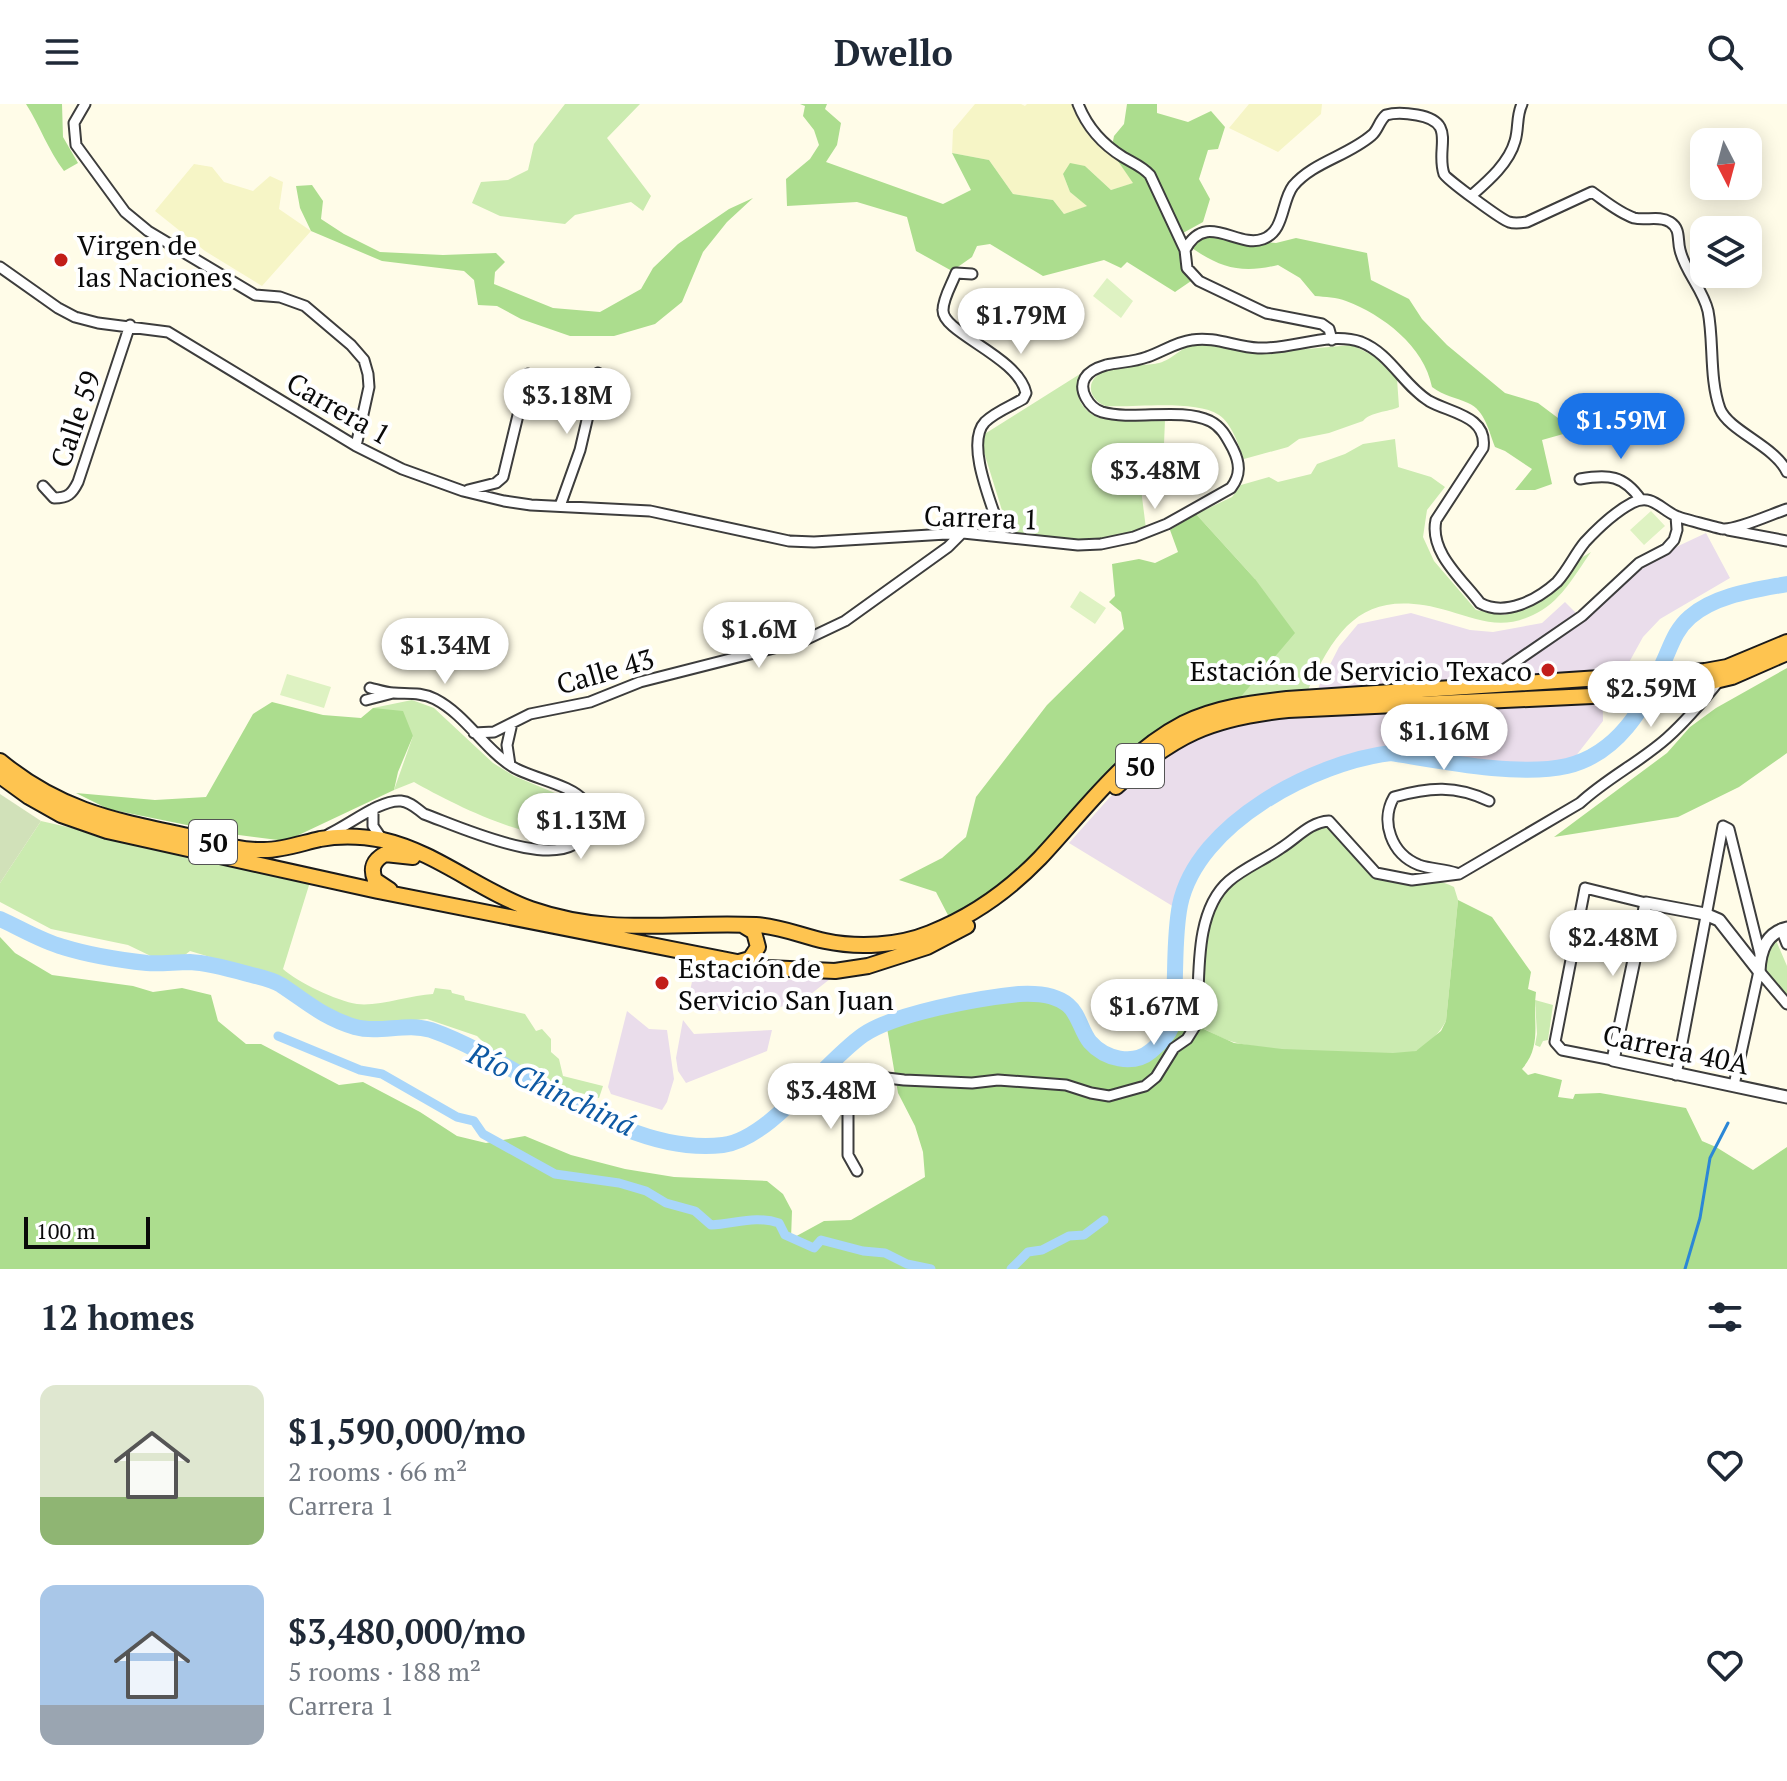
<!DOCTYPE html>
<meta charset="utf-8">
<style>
body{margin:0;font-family:"PT Serif",serif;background:#f6f6f7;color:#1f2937;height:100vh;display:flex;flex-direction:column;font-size:30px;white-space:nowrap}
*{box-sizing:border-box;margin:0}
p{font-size:26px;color:#747a83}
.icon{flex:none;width:44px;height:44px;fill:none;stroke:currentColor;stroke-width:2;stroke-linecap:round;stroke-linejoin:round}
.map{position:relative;height:1165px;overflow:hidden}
.side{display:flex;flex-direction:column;background:#fff;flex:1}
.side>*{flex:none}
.needle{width:52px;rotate:174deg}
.tools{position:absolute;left:1690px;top:24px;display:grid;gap:16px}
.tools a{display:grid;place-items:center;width:72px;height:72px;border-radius:16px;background:#fff;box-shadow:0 4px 20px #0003;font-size:40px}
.scale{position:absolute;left:24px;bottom:20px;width:126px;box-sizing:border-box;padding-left:8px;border:4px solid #0a0a0a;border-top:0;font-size:22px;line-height:28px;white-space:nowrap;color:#0a0a0a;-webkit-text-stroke:6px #fff;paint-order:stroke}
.price{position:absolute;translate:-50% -68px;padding:0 18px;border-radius:28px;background:#fff;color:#222;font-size:26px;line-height:52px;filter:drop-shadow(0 2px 4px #0008)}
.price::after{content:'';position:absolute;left:50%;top:48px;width:24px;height:18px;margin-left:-12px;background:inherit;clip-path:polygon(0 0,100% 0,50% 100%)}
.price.on{background:#1a73e8;color:#fff}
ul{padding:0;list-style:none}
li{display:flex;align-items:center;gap:24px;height:200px;padding:0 40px}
li span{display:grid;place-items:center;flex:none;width:224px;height:160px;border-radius:16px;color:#555}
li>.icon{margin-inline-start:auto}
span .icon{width:96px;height:96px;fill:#fffc;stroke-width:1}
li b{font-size:34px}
h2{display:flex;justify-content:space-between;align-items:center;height:96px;padding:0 40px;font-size:34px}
header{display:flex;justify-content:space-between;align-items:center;height:104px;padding:0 40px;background:#fff;font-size:36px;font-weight:700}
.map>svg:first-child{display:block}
</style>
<header><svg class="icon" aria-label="menu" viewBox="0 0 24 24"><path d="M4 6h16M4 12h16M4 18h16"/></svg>Dwello<svg class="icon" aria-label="search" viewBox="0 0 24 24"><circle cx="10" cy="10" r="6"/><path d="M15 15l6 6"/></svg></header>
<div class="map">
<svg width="1787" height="1165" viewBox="0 0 1787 1165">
<rect width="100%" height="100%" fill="#fffce8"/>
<path fill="#eaddeb" d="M1706 429 1730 474 1660 515 1643 533 1627 562 1602 564 1603 617 1568 662 1519 665 1391 649 1346 658 1313 669 1283 684 1231 723 1211 742 1194 764 1184 786 1179 806 1069 739 1110 693 1157 653 1192 633 1234 620 1316 610 1319 582 1339 543 1358 520 1411 509 1470 526 1493 528 1542 519 1565 498 1582 515 1642 459Z
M698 865 768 876 830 875 802 897 773 905 755 900 720 907 687 900 694 869Z
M627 907 649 925 667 926 674 975 667 998 662 1006 611 990 608 983Z
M683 916 694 930 772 926 767 947 686 979 678 967 676 954Z"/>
<path fill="#f6f5c6" d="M975 0H1021L1025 2 1027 0H1077L1092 34 1111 47 1134 79 1111 86 1085 62 1063 70 1070 88 1088 102 1064 110 1053 96 1013 90 989 56 952 49 953 26Z
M1249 0H1322L1321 10 1278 48 1229 24Z
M194 60 212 63 224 78 253 87 270 72 283 78 279 105 311 127 262 182 205 147 155 107Z"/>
<path fill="#cbebb0" d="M565 0H640L607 34 651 92 643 107 631 98 575 111 565 120 500 112 472 99 481 78 508 76 528 66 534 40Z
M1198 240 1262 249 1352 241 1374 252 1397 275 1399 303C1388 308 1370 308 1363 317L1329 329 1299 335 1288 343 1244 355C1238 340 1232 320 1219 311 1195 295 1134 304 1105 302 1098 299 1090 292 1091 283 1093 259 1142 263 1159 259 1174 255 1181 242 1198 240Z
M1080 270C1075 291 1078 304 1099 314L1165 316 1163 364 1171 363 1173 368 1141 385 1146 425C1100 442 1057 435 1009 429L983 345V331Z
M1395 335 1398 363 1431 373 1445 383 1427 406 1423 433 1434 457 1476 506 1505 511 1531 501 1558 483 1581 454 1591 448C1574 472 1560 499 1533 511 1501 526 1480 516 1449 507 1369 484 1339 516 1308 586L1238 596 1255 475 1196 410 1232 393 1241 381 1269 373 1278 378 1311 370 1317 360 1345 350 1363 340Z
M412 596 434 604 493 659 514 672 567 694 581 704 579 723C573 726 568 731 562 731 524 736 447 697 414 678L394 686 413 632 373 604Z
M41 717 310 778 283 865C297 878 337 897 357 900 377 903 411 891 433 890L435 884 451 886 452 889 464 892 465 896 525 910 536 927 542 925 551 935V948L559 955 563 972 603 982 599 994 566 985 497 952 477 932 427 915 369 920 330 908 280 874 190 847 181 854 157 855 128 841 51 825 0 798V779Z
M1320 717C1344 727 1349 759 1374 767 1400 776 1429 770 1454 783L1458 796 1446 917C1440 928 1428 942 1416 947 1393 956 1263 946 1237 939 1223 936 1210 927 1197 922L1202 814 1220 785 1306 718Z
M1775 834 1787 862V892L1762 864 1763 849Z
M1535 896 1553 901 1548 936 1543 937 1540 943 1535 941 1537 930Z"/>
<path fill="#acdd8e" d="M26 0H62L63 33 78 59 64 67C48 46 40 22 26 0Z
M800 0H827L825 5 841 19 837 41 826 58 943 100 971 86 952 49 989 56 1013 90 1053 96 1064 110 1087 102 1070 88 1063 70 1070 59 1085 62 1111 86 1133 79 1111 47 1114 32 1124 20 1127 0H1157V9L1188 18 1211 7 1225 23 1218 45 1208 46 1199 75 1210 95 1203 118 1183 129 1181 144 1194 175 1175 188 1127 158 1121 164 1104 156 1043 172 990 140 977 142 972 153 952 167 916 147 907 113 857 98 787 102 786 75 810 55 819 41 814 26 803 12 805 2Z
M312 81 323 97 321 115 344 130 380 148 443 151 496 149 505 158 495 168 494 180 553 204 600 208 641 185 653 164 678 140 729 105 753 94 727 118 703 148 682 198 655 220 614 232H570L521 215 497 202 478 201 474 176 464 167 382 157 311 127 300 104 296 82Z
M1201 133 1276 139 1296 134 1367 149 1371 176 1409 195 1422 215 1447 241 1505 289 1538 299 1562 317 1581 325 1542 336 1552 380 1535 386H1515L1532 365 1505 347 1495 343C1489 328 1485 306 1468 299 1455 293 1444 292 1432 283 1424 242 1383 211 1346 197 1337 193 1325 193 1315 192L1300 174 1278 161C1241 170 1220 164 1189 142Z
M1196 410 1255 475 1295 529 1238 596 1197 608 1003 780 950 815 936 788 899 776 942 754 966 733 976 693 1047 601 1124 525 1121 508 1109 498 1115 492 1112 460 1139 455 1155 459 1178 448 1170 426Z
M1787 564V649L1739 683 1678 713 1554 733 1667 649 1690 623 1716 604Z
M272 598 323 611 361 614 373 604 403 607 413 632 398 668 394 686 286 737 231 730 108 705 76 689 155 696 206 693 253 610Z
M1458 796 1492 813 1531 868 1528 885 1536 888C1532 916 1543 941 1522 965L1528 971 1535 969 1562 976 1558 993 1573 995 1575 990 1600 989 1686 1004 1702 1037 1716 1043 1753 1066 1787 1043V1165H0V833L15 849 52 871 133 882 153 888 182 884 211 891 218 917 246 940H261L339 981 363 978 420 1008 457 1032 486 1039 525 1032 571 1051 625 1065 674 1073 767 1077 783 1090 792 1107 791 1135 824 1117 851 1116 925 1073 923 1048 915 1022 898 989 886 918C916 909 1022 883 1049 891 1072 897 1076 917 1088 934 1100 952 1128 962 1147 950 1158 943 1165 933 1172 923L1197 922 1234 939 1282 945 1393 949 1416 947 1441 927 1446 917Z"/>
<path fill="#d1e1b9" d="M0 690 41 717 0 779Z"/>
<path fill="#def2c2" d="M1107 174 1133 197 1121 214 1093 192Z
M1651 407 1665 422 1644 441 1630 426Z
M1080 487 1106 504 1095 520 1070 503Z
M287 570 331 583 324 604 280 591Z"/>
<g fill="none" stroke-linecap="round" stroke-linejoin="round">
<path stroke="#2b87d6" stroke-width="3" d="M1685 1165 1700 1114 1710 1054 1728 1019"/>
<path stroke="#a9d6fa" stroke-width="9" d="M278 932 360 966 382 970 457 1013 474 1017 483 1030 555 1070 619 1079 646 1087 666 1099 695 1107 711 1121C735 1120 755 1111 779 1119L785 1131 814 1144 821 1136 863 1147 885 1149 907 1160 931 1165
M1011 1165 1028 1148 1042 1146 1069 1132 1084 1131 1104 1116"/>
<path stroke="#a9d6fa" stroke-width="16" d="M0 815C20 824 41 837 63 843 89 851 119 856 147 859 161 860 175 858 190 858 209 859 230 865 248 870 259 873 271 875 281 881 307 898 324 914 355 923 380 930 406 918 431 926 523 958 621 1053 723 1041 770 1035 823 959 863 931 895 909 979 894 1019 890 1036 889 1055 890 1068 901 1079 910 1081 927 1090 938 1105 955 1133 962 1151 947 1159 940 1169 931 1172 921 1175 913 1174 903 1174 895 1176 864 1174 831 1180 801 1197 719 1315 658 1391 649 1441 657 1518 673 1567 662 1617 650 1645 604 1663 559 1671 542 1675 526 1690 513 1715 491 1755 486 1787 480"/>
<g stroke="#3d3d3d" stroke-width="13">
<path id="minor" d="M85 0 74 19 76 41 125 108 148 127 255 191 280 193 305 202 351 241 364 256 368 270 369 283 356 342
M1078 0C1087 23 1102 40 1123 53 1133 59 1142 62 1150 71L1185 146 1187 164 1199 177 1266 209 1322 220 1329 225 1332 236
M1472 91C1488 77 1509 59 1515 37 1519 24 1516 13 1522 0
M1185 146C1206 106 1237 145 1263 135 1285 127 1281 98 1293 82 1313 58 1348 52 1372 31 1378 26 1379 17 1386 11 1396 8 1406 9 1417 11 1458 18 1435 44 1444 70 1446 75 1502 116 1509 118 1515 120 1521 119 1527 118L1592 88C1605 97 1619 109 1634 114 1646 117 1659 111 1670 118 1681 125 1677 135 1680 146 1685 168 1703 185 1708 207 1714 238 1709 274 1720 305 1729 327 1775 342 1787 368
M0 163 58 204 75 213 98 219 168 228 356 342 402 365 463 387 504 397 531 401 650 407 789 437 814 438 963 429 1078 441 1101 440 1134 433 1167 420 1231 384C1241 371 1240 359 1233 345 1227 334 1222 323 1210 317 1180 303 1134 317 1102 308 1089 304 1078 286 1085 274 1089 267 1099 263 1106 261 1119 258 1134 258 1147 253 1162 248 1176 238 1192 236 1214 232 1236 243 1258 244 1291 246 1329 227 1361 238 1391 250 1403 281 1429 297 1450 309 1488 312 1483 344L1436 416C1429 448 1462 475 1480 499 1505 513 1537 496 1557 478 1568 466 1575 450 1585 438 1598 424 1615 408 1632 399 1652 389 1660 405 1676 412 1680 414 1718 424 1723 425 1737 426 1772 410 1787 405
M972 170 956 169C952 180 943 194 943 206 942 229 1018 252 1026 289L1023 295C1011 302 995 308 985 318 964 340 994 405 1002 432
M1580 375C1608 370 1624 371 1641 396
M43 382 54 394C68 394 72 390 78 378L130 221
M468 386 496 379 503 373 528 270
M560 402 580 346 598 269
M1728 426 1787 437
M1483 580 1582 512 1639 459 1666 445 1674 436 1677 426 1676 412
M366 596 393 589
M474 629 494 628 530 610 590 598 640 578 805 536 845 517 948 443 962 429
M510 661 507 641 512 619
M373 705V722L382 735
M1723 722 1729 725 1760 850
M329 730C349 721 381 695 401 697 411 698 417 705 424 710 458 722 568 774 586 726 589 718 589 705 584 697 572 681 531 674 513 663 484 645 466 611 435 595 421 588 408 590 394 589 386 589 378 586 370 584
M1456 769C1444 765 1430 765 1419 761 1391 750 1380 717 1394 693 1429 683 1456 681 1489 697
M1781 825 1787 840
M1759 867 1787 900
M1613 956 1562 946 1555 938 1585 784 1646 799
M1676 971 1723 722
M1734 981 1759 867
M857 1067 848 1051V976L862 971 904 976 972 979 998 976 1066 981 1091 989 1109 992 1145 982 1156 973 1174 944 1187 935 1197 919C1200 875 1193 808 1229 777 1244 764 1264 756 1281 744 1297 734 1310 718 1329 717L1376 769 1412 776 1459 770 1580 699C1607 674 1640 658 1667 634 1686 617 1703 597 1719 577"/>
</g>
<g stroke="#3d3d3d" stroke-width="15">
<path id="tertiary" d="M1759 867 1719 816 1705 810 1646 799 1613 956 1787 993
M1759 867C1760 847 1766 829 1787 824"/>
</g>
<g stroke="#1b1b1b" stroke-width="18">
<path id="trunk" d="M0 657C61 707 113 716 188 732 213 738 239 747 264 746 283 746 302 739 320 735 341 731 362 732 383 736 436 748 480 787 531 805 612 833 675 817 756 821 779 822 802 832 825 837 858 844 898 842 930 829 971 813 1009 786 1040 754 1085 706 1124 650 1184 619 1217 603 1251 599 1287 595L1705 567 1727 563 1787 538
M0 672 29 693 61 711 107 727 378 787 767 864 835 867 868 862 927 843 967 822
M1116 683C1174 631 1210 614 1288 606L1592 592 1682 585 1732 573 1787 549
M390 786 375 776C370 764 374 756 385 750L413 753
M739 858 750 855 758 843 754 828 744 822"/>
</g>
<use href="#minor" stroke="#fff" stroke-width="9"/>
<use href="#tertiary" stroke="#fff" stroke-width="11"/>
<use href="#trunk" stroke="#fec450" stroke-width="14"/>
</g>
<g fill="#c21e1b" stroke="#fff" stroke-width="3">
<circle cx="61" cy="156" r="8"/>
<circle cx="1548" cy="566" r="8"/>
<circle cx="662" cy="879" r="8"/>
</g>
<g text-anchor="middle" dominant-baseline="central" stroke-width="8" stroke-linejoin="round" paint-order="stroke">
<g fill="#fff" stroke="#545454" stroke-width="2">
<rect x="1116" y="640" width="48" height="44" rx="6"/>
<rect x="189" y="716" width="48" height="44" rx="6"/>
</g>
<g font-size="26" font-weight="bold" fill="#0a0a0a">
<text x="1140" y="662">50</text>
<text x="213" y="738">50</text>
</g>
<g font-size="28" fill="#0a0a0a" stroke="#fff" text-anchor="start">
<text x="77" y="140">Virgen de<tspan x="77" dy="32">las Naciones</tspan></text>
<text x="1532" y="566" text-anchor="end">Estación de Servicio Texaco</text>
<text x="678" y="863">Estación de<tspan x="678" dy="32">Servicio San Juan</tspan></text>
</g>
<g font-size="28" fill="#0a0a0a" stroke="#fff">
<text transform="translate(339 304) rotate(30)">Carrera 1</text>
<text transform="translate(75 315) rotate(-71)">Calle 59</text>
<text transform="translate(981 413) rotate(2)">Carrera 1</text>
<text transform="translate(605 567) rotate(-16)">Calle 43</text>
<text transform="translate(1676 945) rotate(12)">Carrera 40A</text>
</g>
<g font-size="30" font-style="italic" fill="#0d58a3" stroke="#fff">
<text transform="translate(552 985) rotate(25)">Río Chinchiná</text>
</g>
</g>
</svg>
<div class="tools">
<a><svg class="needle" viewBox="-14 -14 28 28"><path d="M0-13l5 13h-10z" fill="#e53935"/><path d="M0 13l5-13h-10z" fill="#747a83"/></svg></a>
<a><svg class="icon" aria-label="layers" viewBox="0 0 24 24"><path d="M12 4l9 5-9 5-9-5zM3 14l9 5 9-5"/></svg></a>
</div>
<div class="scale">100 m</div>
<b class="price" style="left:1021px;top:252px">$1.79M</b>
<b class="price" style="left:567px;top:332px">$3.18M</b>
<b class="price on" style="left:1621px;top:357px">$1.59M</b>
<b class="price" style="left:1155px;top:407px">$3.48M</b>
<b class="price" style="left:759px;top:566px">$1.6M</b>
<b class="price" style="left:445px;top:582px">$1.34M</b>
<b class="price" style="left:1651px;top:625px">$2.59M</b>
<b class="price" style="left:1444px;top:668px">$1.16M</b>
<b class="price" style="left:581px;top:757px">$1.13M</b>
<b class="price" style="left:1613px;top:874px">$2.48M</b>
<b class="price" style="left:1154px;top:943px">$1.67M</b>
<b class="price" style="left:831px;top:1027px">$3.48M</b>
</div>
<section class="side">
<h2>12 homes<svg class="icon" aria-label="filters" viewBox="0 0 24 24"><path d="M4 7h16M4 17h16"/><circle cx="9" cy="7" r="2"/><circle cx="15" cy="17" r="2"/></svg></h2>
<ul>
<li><span style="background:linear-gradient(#dfe7d0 70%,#8fb573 0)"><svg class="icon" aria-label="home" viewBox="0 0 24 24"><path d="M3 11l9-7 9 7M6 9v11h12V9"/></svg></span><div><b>$1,590,000/mo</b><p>2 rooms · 66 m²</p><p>Carrera 1</p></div><svg class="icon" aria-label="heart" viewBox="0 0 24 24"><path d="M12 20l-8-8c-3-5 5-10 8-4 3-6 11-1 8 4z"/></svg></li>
<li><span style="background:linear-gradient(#a9c7e8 75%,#9aa5b1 0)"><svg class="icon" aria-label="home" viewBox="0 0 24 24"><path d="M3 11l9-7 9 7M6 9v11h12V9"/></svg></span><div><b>$3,480,000/mo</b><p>5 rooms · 188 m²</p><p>Carrera 1</p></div><svg class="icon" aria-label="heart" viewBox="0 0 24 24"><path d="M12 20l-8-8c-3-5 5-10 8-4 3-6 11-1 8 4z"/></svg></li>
</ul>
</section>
